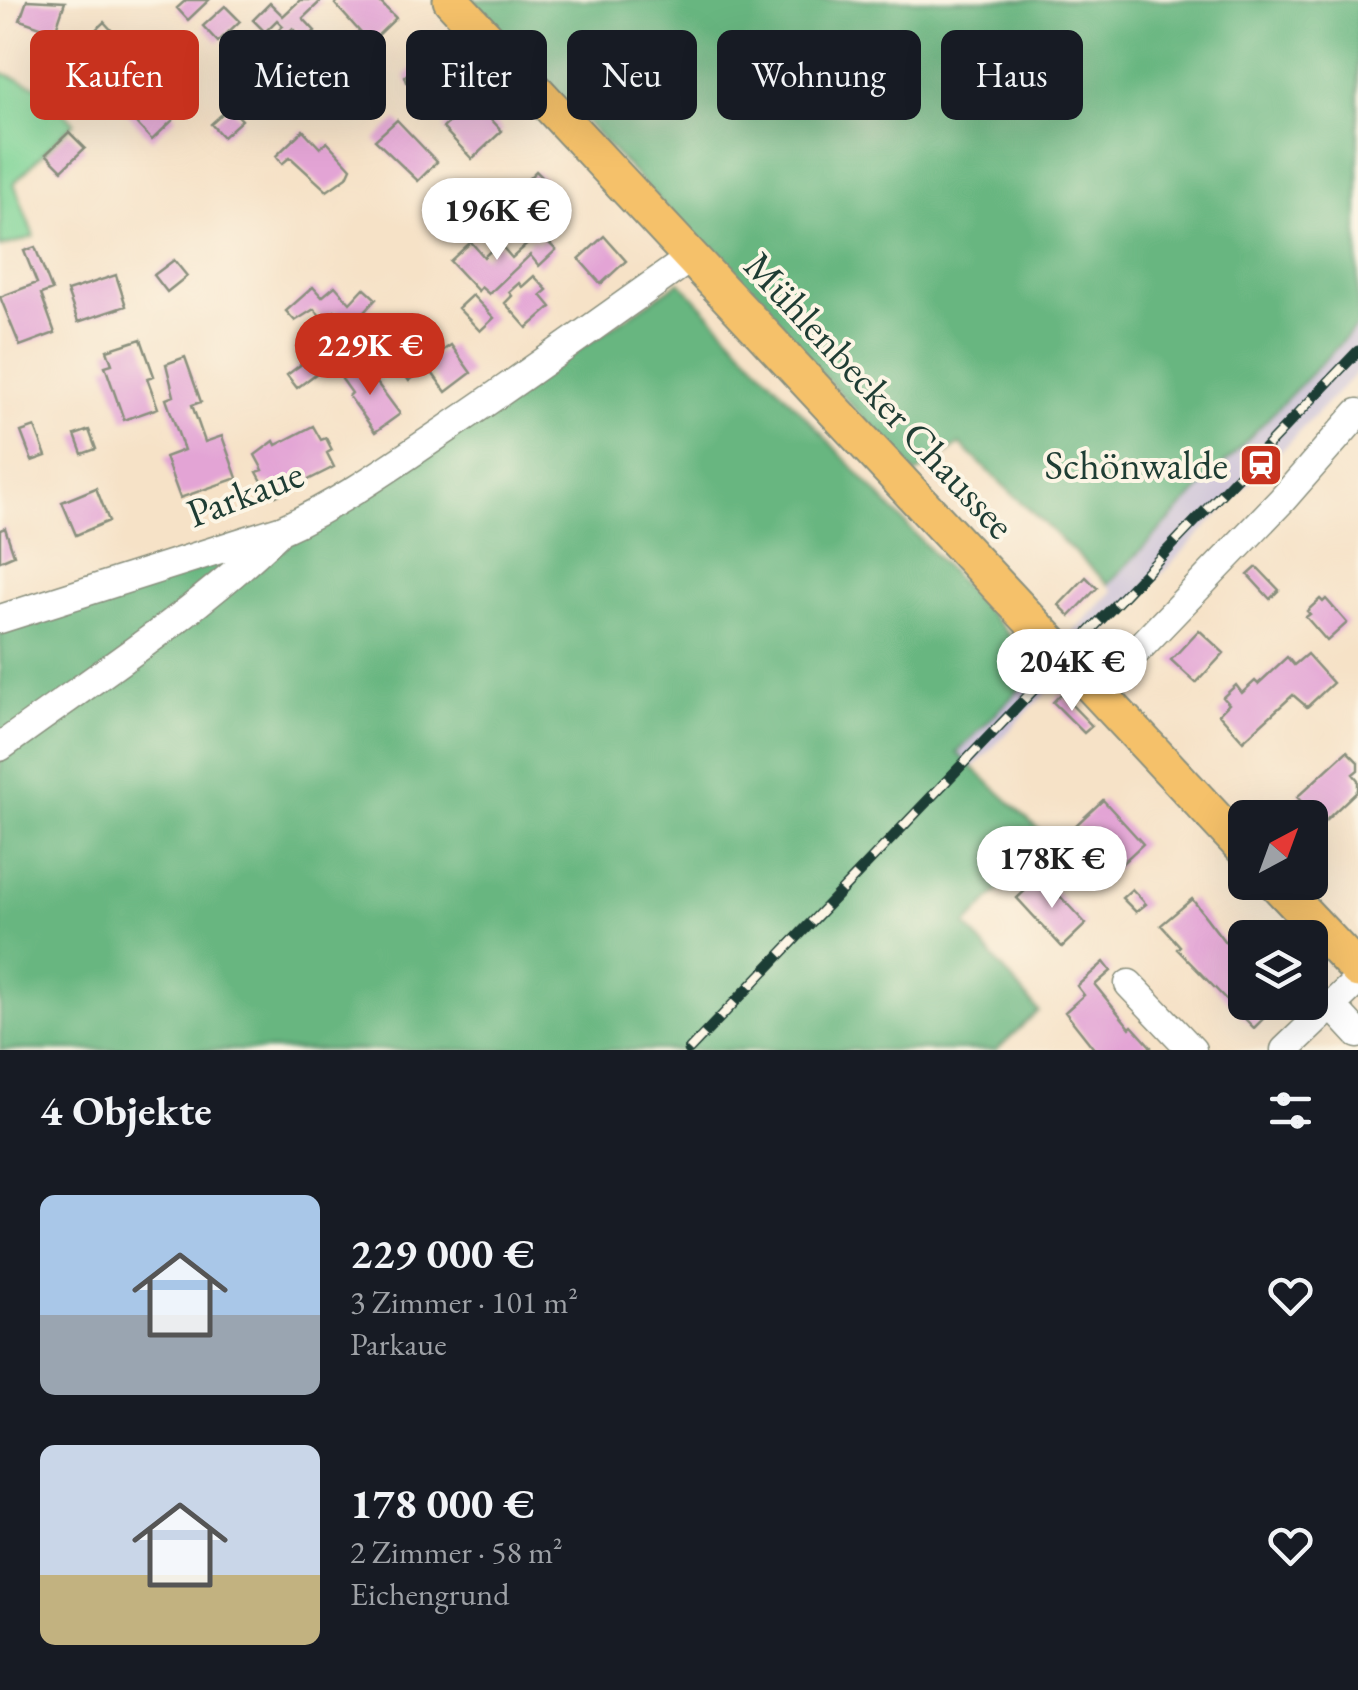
<!DOCTYPE html>
<html lang="de">
<meta charset="utf-8">
<style>
body{margin:0;font-family:"EB Garamond",serif;background:#20242c;color:#f1f3f6;height:100vh;display:flex;flex-direction:column;font-size:38px;white-space:nowrap}
*{box-sizing:border-box;margin:0}
p{font-size:32px;color:#9ea1a6}
.icon{flex:none;width:55px;height:55px;fill:none;stroke:currentColor;stroke-width:2;stroke-linecap:round;stroke-linejoin:round}
.map{position:relative;height:1050px;overflow:hidden}
.panel{display:flex;flex-direction:column;background:#171b24;flex:1}
.panel>*{flex:none}
.hud{position:absolute;left:30px;top:30px;width:1300px;height:90px;display:flex;gap:20px}
.needle{width:65px;rotate:41deg}
.controls{position:absolute;left:1228px;top:800px;display:grid;gap:20px}
.controls a{display:grid;place-items:center;width:100px;height:100px;border-radius:15px;background:#171b24;box-shadow:0 10px 40px #0002;font-size:50px}
.price{position:absolute;translate:-50% -85px;padding:0 22px;border-radius:35px;background:#fff;color:#222;font-size:32px;line-height:65px;filter:drop-shadow(0 2px 5px #0008)}
.price::after{content:'';position:absolute;left:50%;top:60px;width:30px;height:22px;margin-left:-15px;background:inherit;clip-path:polygon(0 0,100% 0,50% 100%)}
.price.active{background:#c8321e;color:#fff}
ul{padding:0;list-style:none}
li{display:flex;align-items:center;gap:30px;height:250px;padding:0 40px}
li span{display:grid;place-items:center;flex:none;width:280px;height:200px;border-radius:15px;color:#555}
li>.icon{margin-inline-start:auto}
span .icon{width:120px;height:120px;fill:#fffc;stroke-width:1}
li b{font-size:42px}
h2{display:flex;justify-content:space-between;align-items:center;height:120px;padding:0 40px;font-size:42px}
.pill{padding:0 35px;border-radius:15px;background:#171b24;box-shadow:0 10px 40px #0002;font-size:35px;line-height:90px}
.pill.active{background:#c8321e;color:#fff}
.map>svg:first-child{display:block}
</style>
<div class="map">
<svg width="1358" height="1050" viewBox="0 0 1358 1050">
<rect width="100%" height="100%" fill="#fcf5e5"/>
<filter id="ink" filterUnits="userSpaceOnUse"><feTurbulence type="fractalNoise" baseFrequency=".01" numOctaves="2"/><feDisplacementMap in="SourceGraphic" scale="20" xChannelSelector="R" yChannelSelector="G"/><feConvolveMatrix kernelMatrix="1 2 1 2 8 2 1 2 1" color-interpolation-filters="sRGB"/></filter>
<filter id="wash" filterUnits="userSpaceOnUse"><feTurbulence type="fractalNoise" baseFrequency=".0048" numOctaves="4" result="noise"/><feDisplacementMap in="SourceGraphic" scale="40" xChannelSelector="R" yChannelSelector="G"/><feGaussianBlur stdDeviation="2.25" result="paint"/><feColorMatrix in="noise" values="0 0 0 0 0 0 0 0 0 0 0 0 0 0 0 0 0 1.4 0 .05"/><feComposite in="paint" operator="in"/></filter>
<g filter="url(#wash)">
<rect width="100%" height="100%" fill="#f6e2c7"/>
<path fill="#c9bfd7" d="M1358 325V371L973 768 957 753 1113 591 1108 584Z"/>
<path fill="#7fd497" stroke="#4f8866" stroke-width="2.5" d="M0 72 36 86 74 122 14 183 34 237 0 247Z"/>
<path fill="#67b680" stroke="#437a5a" stroke-width="2.5" d="M471 0H1358V325L1108 584 960 444 916 474Z
M680 282 1040 668 957 753 1048 838 966 925 1038 1011 997 1050H0V633L300 534Z"/>
<g id="blocks">
<path fill="#e3a4d5" d="M27 0 65 2 55 32 20 20Z
M186 0H209L188 20 177 8Z
M300 0H322L303 18 315 31 305 41 293 28 257 62 252 56 283 26 277 20 265 32 253 20 270 3 283 16Z
M339 0H378L396 18 370 43 335 4Z
M225 6 240 21 218 42 203 26Z
M104 22 134 55 107 80 77 47Z
M303 54 324 77 307 93 286 70Z
M428 54 453 81 429 102 407 82 405 76Z
M340 76 348 84 322 110 314 102Z
M142 81 176 117 152 140 118 104Z
M473 100 502 131 472 159 443 128Z
M230 107 242 120 223 137 211 124Z
M397 120 437 162 418 181 375 140Z
M303 130 320 148 327 142 351 168 347 177 327 191 290 157 282 164 276 156Z
M69 132 85 148 62 170 46 154Z
M536 171 558 193 524 226 503 204Z
M604 236 626 261 601 284 579 259Z
M544 238 556 250 539 266 530 255 489 294 481 287 478 291 450 261 471 242 484 257 499 243 512 258 533 239 538 243Z
M35 247 52 290 41 294 55 333 20 346 0 297 37 283 24 251Z
M174 260 187 276 167 292 154 275Z
M116 275 126 306 78 322 67 291Z
M534 276 547 290 541 295 551 307 527 328 505 303 512 296 509 292 519 283 522 287Z
M335 286 350 303 364 288 376 299 365 311 378 327 335 365 313 340 339 316 335 311 325 321 314 309 295 321 286 311 313 287 322 297Z
M472 295 494 318 480 331 458 308Z
M399 328 414 346 406 353 391 336Z
M141 339 154 376 147 378 158 408 124 420 105 366 112 364 107 350Z
M376 339 398 365 389 372 367 347Z
M451 345 471 373 446 392 425 363Z
M185 357 201 402 192 405 205 442 222 436 237 478 180 498 165 457 184 450 166 399 174 396 166 364Z
M311 357 321 370 297 388 287 375Z
M413 359 422 371 409 381 400 368Z
M363 364 400 414 375 432 349 396 352 393 342 379Z
M313 426 321 440 326 438 332 450 327 453 334 467 276 496 269 482 264 485 257 472 263 470 255 455 274 441 276 445Z
M35 427 46 456 32 461 21 432Z
M89 430 96 449 82 454 75 435Z
M96 488 109 521 76 535 62 502Z
M5 528 14 555 0 561V530Z
M1257 567 1279 590 1270 599 1248 575Z
M1086 577 1097 588 1070 616 1059 605Z
M1320 599 1323 602 1326 599 1347 623 1327 641 1306 617 1310 614 1307 611Z
M1199 630 1224 653 1196 683 1171 660Z
M1307 654 1333 683 1307 707 1293 695 1243 741 1219 714 1229 704 1223 697 1236 685 1242 693 1255 681 1258 684 1287 657 1294 665Z
M1061 694 1092 726 1084 733 1053 702Z
M1347 751 1358 762V770L1353 774 1358 780V790L1322 824 1297 797Z
M1103 800 1143 844 1116 869 1076 825Z
M1041 876 1086 924 1062 947 1017 898Z
M1132 889 1146 904 1136 912 1122 898Z
M1192 899 1225 942 1228 939 1245 958V1002H1280L1254 1028 1177 949 1180 946 1161 925Z
M1104 962 1111 971 1095 985 1130 1028 1132 1026 1151 1047 1147 1050H1095L1065 1012 1084 995 1077 986Z"/>
</g>
</g>
<g filter="url(#ink)">
<use href="#blocks" fill-opacity="0" stroke="#8a907e" stroke-width="2.5"/>
<g fill="none" stroke-linecap="round" stroke-linejoin="round">
<g stroke="#8a907e" stroke-width="31">
<path id="minor" d="M0 619 283 529C341 503 395 464 447 429 530 373 611 314 693 256
M1098 691 1282 500 1358 413
M0 747C93 679 193 615 276 535
M1129 984 1192 1050
M1333 1007 1358 1034
M1285 1050 1358 980"/>
</g>
<g stroke="#8a907e" stroke-width="39">
<path id="major" d="M451 0 1245 850
M1275 882 1358 970"/>
</g>
<use href="#minor" stroke="#fff" stroke-width="28"/>
<use href="#major" stroke="#f5c16b" stroke-width="35"/>
<g stroke="#1f3d34" stroke-width="11">
<path id="rail" d="M689 1050 1358 351"/>
</g>
<use href="#rail" stroke="#fcf5e5" stroke-width="8" stroke-dasharray="22" stroke-linecap="butt"/>
</g>
</g>
<defs>
<g id="station-square" transform="scale(2.25)"><rect x="-9" y="-9" width="18" height="18" rx="4" fill="#c8321e" stroke="#fcf5e5"/><path d="M-3-6H3Q5-6 5-4V2Q5 4 3 4L4.5 6H3L1.5 4h-3L-3 6H-4.5L-3 4Q-5 4-5 2V-4Q-5-6-3-6ZM-3.5-4v3h7v-3ZM-3.5 1v1.5H-2V1ZM2 1v1.5H3.5V1Z" fill="#fff"/></g>
</defs>
<g fill-rule="evenodd">
<use href="#station-square" x="1261" y="465"/>
</g>
<g text-anchor="middle" dominant-baseline="central" stroke-width="8" stroke-linejoin="round" paint-order="stroke">
<g font-size="40" fill="#1f3d34" stroke="#fcf5e5">
<text transform="translate(880 395) rotate(47)">Mühlenbecker Chaussee</text>
<text transform="translate(245 493) rotate(-21)">Parkaue</text>
</g>
<g font-size="40" fill="#1f3d34" stroke="#fcf5e5" text-anchor="end">
<text x="1228" y="465">Schönwalde</text>
</g>
</g>
</svg>
<div class="controls">
<a><svg class="needle" viewBox="-14 -14 28 28"><path d="M0-13l5 13h-10z" fill="#e53935"/><path d="M0 13l5-13h-10z" fill="#9ea1a6"/></svg></a>
<a><svg class="icon" aria-label="layers" viewBox="0 0 24 24"><path d="M12 4l9 5-9 5-9-5zM3 14l9 5 9-5"/></svg></a>
</div>
<b class="price" style="left:497px;top:263px">196K €</b>
<b class="price active" style="left:370px;top:398px">229K €</b>
<b class="price" style="left:1072px;top:714px">204K €</b>
<b class="price" style="left:1052px;top:911px">178K €</b>
<div class="hud">
<a class="pill active">Kaufen</a>
<a class="pill">Mieten</a>
<a class="pill">Filter</a>
<a class="pill">Neu</a>
<a class="pill">Wohnung</a>
<a class="pill">Haus</a>
</div>
</div>
<section class="panel">
<h2>4 Objekte<svg class="icon" aria-label="filters" viewBox="0 0 24 24"><path d="M4 7h16M4 17h16"/><circle cx="9" cy="7" r="2"/><circle cx="15" cy="17" r="2"/></svg></h2>
<ul>
<li><span style="background:linear-gradient(#a9c7e8 60%,#9aa5b1 0)"><svg class="icon" aria-label="home" viewBox="0 0 24 24"><path d="M3 11l9-7 9 7M6 9v11h12V9"/></svg></span><div><b>229 000 €</b><p>3 Zimmer · 101 m²</p><p>Parkaue</p></div><svg class="icon" aria-label="heart" viewBox="0 0 24 24"><path d="M12 20l-8-8c-3-5 5-10 8-4 3-6 11-1 8 4z"/></svg></li>
<li><span style="background:linear-gradient(#c9d6e8 65%,#c2b280 0)"><svg class="icon" aria-label="home" viewBox="0 0 24 24"><path d="M3 11l9-7 9 7M6 9v11h12V9"/></svg></span><div><b>178 000 €</b><p>2 Zimmer · 58 m²</p><p>Eichengrund</p></div><svg class="icon" aria-label="heart" viewBox="0 0 24 24"><path d="M12 20l-8-8c-3-5 5-10 8-4 3-6 11-1 8 4z"/></svg></li>
</ul>
</section>
